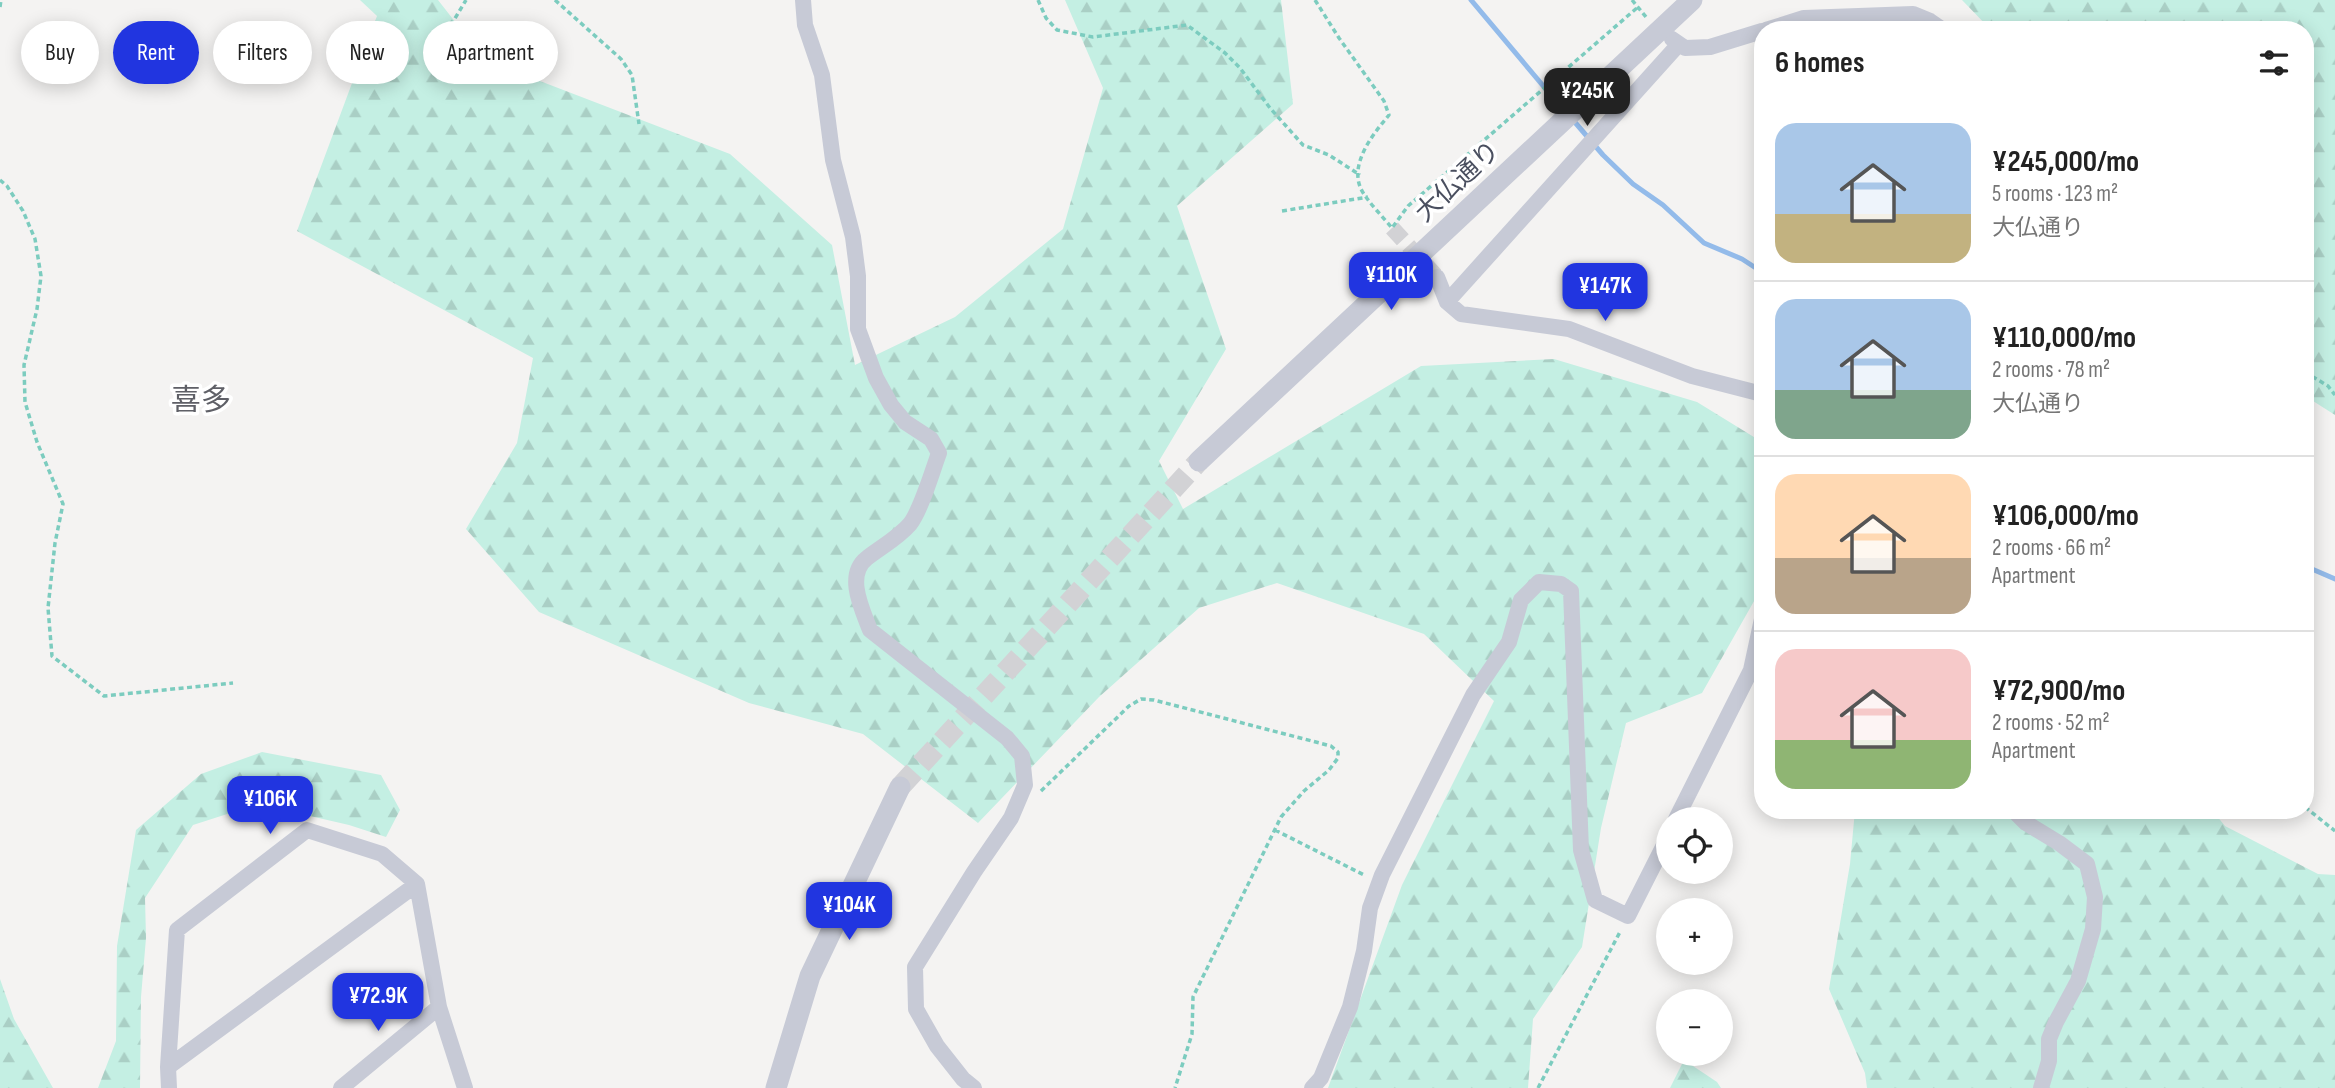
<!DOCTYPE html>
<meta charset="utf-8">
<style>
body{margin:0;font-family:"Sofia Sans Condensed","Noto Sans JP",sans-serif;background:#f6f6f6;color:#222;height:100vh;display:flex;flex-direction:column;font-size:26px;white-space:nowrap}
*{box-sizing:border-box;margin:0}
p{font-size:23px;color:#767676}
.icon{flex:none;width:38px;height:38px;fill:none;stroke:currentColor;stroke-width:2;stroke-linecap:round;stroke-linejoin:round}
.map{position:relative;flex:1;overflow:hidden}
.panel{position:absolute;left:1754px;top:21px;width:560px;height:798px;display:flex;flex-direction:column;background:#fff;border-radius:28px;box-shadow:0 4px 18px #0003}
.panel>*{flex:none}
.guide{position:absolute;left:21px;top:21px;width:665px;height:63px;display:flex;gap:14px}
.fabs{position:absolute;left:1656px;top:807px;display:grid;gap:14px}
.fabs a{display:grid;place-items:center;width:77px;height:77px;border-radius:50%;background:#fff;box-shadow:0 4px 18px #0003;font-size:35px}
.price{position:absolute;translate:-50% -60px;padding:0 16px;border-radius:14px;background:#2135e0;color:#fff;font-size:23px;line-height:46px;filter:drop-shadow(0 2px 4px #0008)}
.price::after{content:'';position:absolute;left:50%;top:42px;width:21px;height:16px;margin-left:-10px;background:inherit;clip-path:polygon(0 0,100% 0,50% 100%)}
.price.active{background:#222;color:#fff}
ul{padding:0;list-style:none}
li{display:flex;align-items:center;gap:21px;height:175px;padding:0 21px}
li+li{border-top:2px solid #e0e0e0}
li span{display:grid;place-items:center;flex:none;width:196px;height:140px;border-radius:21px;color:#555}
li>.icon{margin-inline-start:auto}
span .icon{width:84px;height:84px;fill:#fffc;stroke-width:1}
li b{font-size:30px}
h2{display:flex;justify-content:space-between;align-items:center;height:84px;padding:0 21px;font-size:30px}
.tag{padding:0 24px;border-radius:32px;background:#fff;box-shadow:0 4px 18px #0003;font-size:24px;line-height:63px}
.tag.active{background:#2135e0;color:#fff}
.map>svg:first-child{display:block}
</style>
<div class="map">
<svg width="2335" height="1088" viewBox="0 0 2335 1088">
<defs>
<pattern id="forest-firs" width="22" height="20" patternUnits="userSpaceOnUse" patternTransform="scale(1.75)"><rect width="22" height="20" fill="#c4efe3"/><path d="M5 1l3.5 6h-7zM16 11l3.5 6h-7z" fill="#aacfc5"/></pattern>
</defs>
<rect width="100%" height="100%" fill="#f4f3f2"/>
<path fill="url(#forest-firs)" d="M360 0H438L485 60 730 154 832 245 855 365 955 317 1063 229 1103 88 1065 0H1281L1293 104 1177 206 1226 349 1159 461 1183 509 1421 366 1554 359 1697 402 1762 442V587L1702 693 1626 723 1601 828 1582 947 1533 1019 1528 1088H1328L1402 885 1494 701 1424 634 1277 583 1199 608 1099 697 978 823 863 734 749 703 539 612 466 529 517 443 533 358 297 231 377 16Z
M1962 0H2335V415L2313 401 2305 390V30H1991Z
M262 752 381 775 400 810 386 837 349 825 258 804 193 825 145 898 146 938 141 997 140 1088H98L116 1041 117 946 136 830 201 774Z
M1855 810H2212L2225 826 2318 874 2335 875V1088H1867L1865 1073 1829 989 1850 864Z
M0 979 14 1019 53 1088H0Z
M1684 1060 1717 1082 1721 1088H1670Z"/>
<g fill="none" stroke-linecap="round" stroke-linejoin="round">
<path stroke="#93bbea" stroke-width="5" d="M1471 0 1566 113
M1573 120 1603 155 1633 184 1663 205 1704 243 1742 259 1762 272
M2305 566 2335 579"/>
<path stroke="#d2d2d5" stroke-width="16" stroke-dasharray="16 8" stroke-linecap="butt" d="M1392 228 1437 277"/>
<path stroke="#d2d2d5" stroke-width="21" stroke-dasharray="21 10" stroke-linecap="butt" d="M900 787 1199 461"/>
<path stroke="#7cccbf" stroke-width="3.5" stroke-dasharray="5 3.5" stroke-linecap="butt" d="M555 0 621 59 632 75 639 124
M1038 0 1046 18 1057 30 1093 37 1187 25 1225 53 1240 68 1270 108 1303 145 1329 155 1360 175
M1315 0 1339 38 1384 101 1389 115C1374 133 1349 163 1361 189 1367 201 1383 217 1392 228L1408 206 1638 7
M1632 0 1646 17
M0 7 1 0
M442 40 466 0
M0 180 7 186 23 211 35 239 41 276 37 309 24 365 25 402 37 442 63 504 55 543 48 608 52 656 104 696 233 683
M1282 211 1368 197
M2305 372 2328 386 2335 395
M1041 791 1129 706 1141 699 1154 700 1331 746 1338 752V758L1329 770 1304 791 1281 817 1193 997 1192 1034 1175 1088
M2305 807 2335 831
M1275 830 1366 876
M1538 1088 1621 930"/>
<path stroke="#c7cad6" stroke-width="16" d="M803 0 805 25 822 75 833 160 853 237 858 276V329L876 378 891 405 905 422 931 439 939 453C932 472 921 510 910 524 898 538 881 547 867 558 845 575 862 609 870 630L1007 738 1022 756 1025 785 1011 818 974 872 915 967 916 1009 937 1046 963 1079 974 1088
M1766 30 1804 18 1913 14 1930 21 1943 30
M1672 39 1685 48 1710 47 1762 31
M1437 277 1447 302 1461 314 1569 329 1692 376 1762 394
M1447 302 1679 44
M2013 810 2026 823 2059 843 2087 864 2095 897 2093 929 2078 981 2056 1022 2049 1039V1061L2041 1088
M1676 819 1751 670 1762 619
M168 1067 417 884
M169 1088 168 1067 177 930 307 830 382 854 417 884 439 1007 465 1088
M341 1088 439 1007
M1312 1088 1321 1078 1350 1007 1364 951 1370 908 1382 875 1473 695 1509 642 1521 600 1539 582 1561 584 1571 591 1581 850 1595 900 1628 916 1668 837"/>
<path stroke="#c7cad6" stroke-width="21" d="M1199 461 1692 0
M776 1088 810 976 900 787"/>
</g>
<g text-anchor="middle" dominant-baseline="central" stroke-width="7" stroke-linejoin="round" paint-order="stroke">
<g font-size="26" fill="#4a4f5f" stroke="#fff">
<text transform="translate(1458 182) rotate(-43)">大仏通り</text>
</g>
<g font-size="30" fill="#5f6067" stroke="#fff">
<text x="201" y="401">喜多</text>
</g>
</g>
</svg>
<div class="fabs">
<a><svg class="icon" aria-label="locate" viewBox="0 0 24 24"><circle cx="12" cy="12" r="6"/><path d="M12 2v4M12 18v4M2 12h4M18 12h4"/></svg></a>
<a>+</a>
<a>−</a>
</div>
<b class="price active" style="left:1587px;top:128px">¥245K</b>
<b class="price" style="left:1391px;top:312px">¥110K</b>
<b class="price" style="left:1605px;top:323px">¥147K</b>
<b class="price" style="left:270px;top:836px">¥106K</b>
<b class="price" style="left:849px;top:942px">¥104K</b>
<b class="price" style="left:378px;top:1033px">¥72.9K</b>
<div class="guide">
<a class="tag">Buy</a>
<a class="tag active">Rent</a>
<a class="tag">Filters</a>
<a class="tag">New</a>
<a class="tag">Apartment</a>
</div>
<section class="panel">
<h2>6 homes<svg class="icon" aria-label="filters" viewBox="0 0 24 24"><path d="M4 7h16M4 17h16"/><circle cx="9" cy="7" r="2"/><circle cx="15" cy="17" r="2"/></svg></h2>
<ul>
<li><span style="background:linear-gradient(#a9c7e8 65%,#c2b280 0)"><svg class="icon" aria-label="home" viewBox="0 0 24 24"><path d="M3 11l9-7 9 7M6 9v11h12V9"/></svg></span><div><b>¥245,000/mo</b><p>5 rooms · 123 m²</p><p>大仏通り</p></div></li>
<li><span style="background:linear-gradient(#a9c7e8 65%,#7fa58c 0)"><svg class="icon" aria-label="home" viewBox="0 0 24 24"><path d="M3 11l9-7 9 7M6 9v11h12V9"/></svg></span><div><b>¥110,000/mo</b><p>2 rooms · 78 m²</p><p>大仏通り</p></div></li>
<li><span style="background:linear-gradient(#ffd9b3 60%,#b9a48a 0)"><svg class="icon" aria-label="home" viewBox="0 0 24 24"><path d="M3 11l9-7 9 7M6 9v11h12V9"/></svg></span><div><b>¥106,000/mo</b><p>2 rooms · 66 m²</p><p>Apartment</p></div></li>
<li><span style="background:linear-gradient(#f6c9c9 65%,#8fb573 0)"><svg class="icon" aria-label="home" viewBox="0 0 24 24"><path d="M3 11l9-7 9 7M6 9v11h12V9"/></svg></span><div><b>¥72,900/mo</b><p>2 rooms · 52 m²</p><p>Apartment</p></div></li>
</ul>
</section>
</div>
